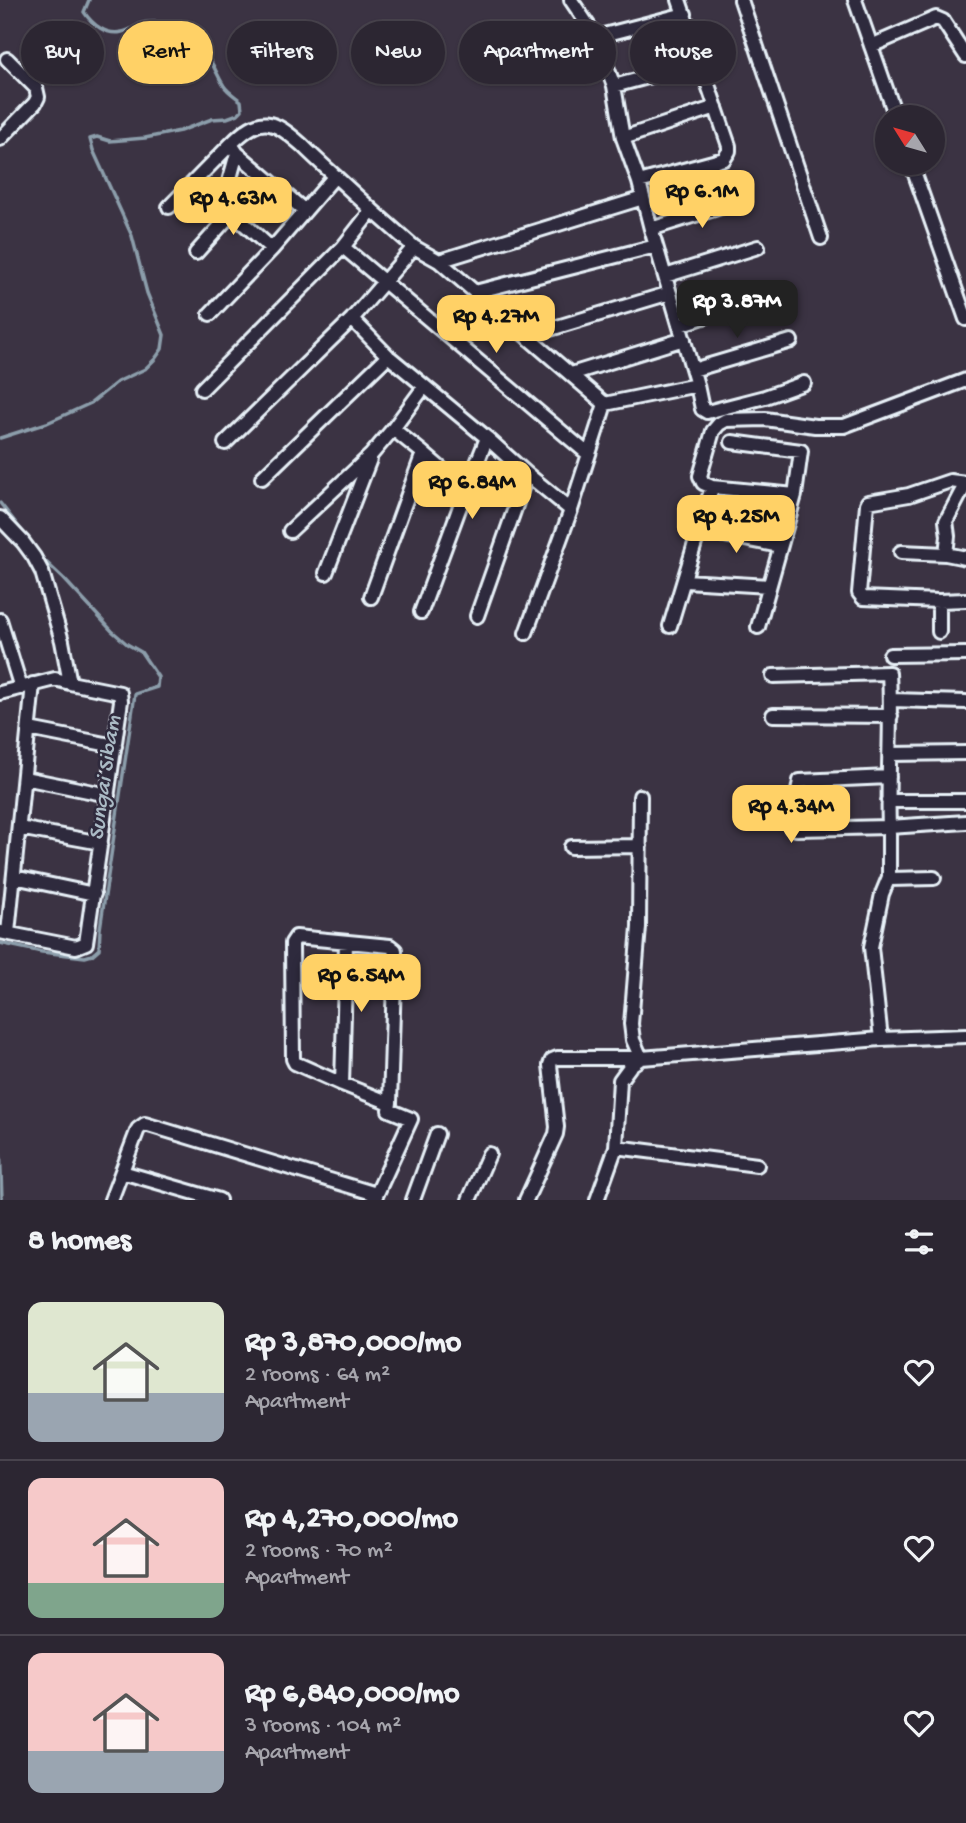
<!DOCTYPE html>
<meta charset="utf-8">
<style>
body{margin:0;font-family:"Gochi Hand",sans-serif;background:#38323e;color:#f1f3f6;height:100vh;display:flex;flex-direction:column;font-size:26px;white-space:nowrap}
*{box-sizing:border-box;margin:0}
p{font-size:23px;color:#a6a5ac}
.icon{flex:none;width:38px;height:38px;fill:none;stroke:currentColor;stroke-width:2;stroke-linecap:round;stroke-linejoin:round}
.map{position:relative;height:1200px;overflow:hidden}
.panel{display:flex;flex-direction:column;background:#2c2632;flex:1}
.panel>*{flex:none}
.guide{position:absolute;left:21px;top:21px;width:924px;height:63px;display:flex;gap:14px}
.needle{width:46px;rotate:307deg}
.controls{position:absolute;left:875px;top:105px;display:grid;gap:14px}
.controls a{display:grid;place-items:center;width:70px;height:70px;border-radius:50%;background:#2c2632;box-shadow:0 2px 5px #0004,0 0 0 2px #48434d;font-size:35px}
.price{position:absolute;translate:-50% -60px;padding:0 16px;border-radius:14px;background:#ffd166;color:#111;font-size:23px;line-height:46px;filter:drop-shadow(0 2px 4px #0008)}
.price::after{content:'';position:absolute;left:50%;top:42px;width:21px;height:16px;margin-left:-10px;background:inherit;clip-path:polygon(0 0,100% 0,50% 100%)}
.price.selected{background:#222;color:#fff}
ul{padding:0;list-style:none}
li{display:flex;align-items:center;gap:21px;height:175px;padding:0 28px}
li+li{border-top:2px solid #48434d}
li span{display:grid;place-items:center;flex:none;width:196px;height:140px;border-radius:14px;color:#555}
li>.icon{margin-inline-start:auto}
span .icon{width:84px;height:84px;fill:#fffc;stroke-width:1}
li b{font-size:30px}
h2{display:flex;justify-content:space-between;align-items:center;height:84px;padding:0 28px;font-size:30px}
.tag{padding:0 24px;border-radius:32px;background:#2c2632;box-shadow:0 2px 5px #0004,0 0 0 2px #48434d;font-size:24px;line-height:63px}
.tag.selected{background:#ffd166;color:#111}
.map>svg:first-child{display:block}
</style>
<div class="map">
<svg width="966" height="1200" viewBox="0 0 966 1200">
<rect width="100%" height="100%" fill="#3b3343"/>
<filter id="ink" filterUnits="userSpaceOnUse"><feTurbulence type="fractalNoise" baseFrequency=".0143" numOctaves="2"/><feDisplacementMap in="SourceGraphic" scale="14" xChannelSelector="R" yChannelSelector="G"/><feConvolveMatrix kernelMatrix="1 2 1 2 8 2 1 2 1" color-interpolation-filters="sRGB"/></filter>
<g filter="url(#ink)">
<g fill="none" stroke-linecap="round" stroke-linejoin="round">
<path stroke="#8c9eab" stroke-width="3.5" d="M0 438 47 423 91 403 117 382 145 369 155 359 162 349 164 335 147 293 132 236 93 150 90 139 97 137 110 141 145 138 180 131 212 119 227 118 238 114 242 110 241 101C235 96 228 92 224 86 213 69 215 61 197 48L181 56 170 49 155 22C151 22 147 22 143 23 136 25 130 31 122 32 106 36 92 24 84 12L89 0
M0 503 27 537
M0 943 42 952 85 957 92 955 99 949 100 929 135 694 157 687 158 677 141 652 127 644 112 631 64 579 45 561 36 549
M0 1144 2 1200"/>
<g stroke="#e8f1f8" stroke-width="18">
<path id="minor" d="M571 0 596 37 614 86 623 138 639 182 724 159 729 151V146L679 0
M741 0 821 238
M855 0 896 117
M596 37 685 14
M871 46 936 18 943 21 966 56
M614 86 700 63
M623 138 716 107
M0 139 35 103 38 97 36 88 7 59
M231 144C261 114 272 119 302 145 313 156 324 166 335 176
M237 153 305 211
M911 163 966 319
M169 207 231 144 237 153 227 189 226 198 232 213
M372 210 414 247 439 261 605 404 571 510 526 633
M651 229 743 200
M343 247 588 454
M196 253 232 213 272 249
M439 261 643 198
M665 276 758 247
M475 292 656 246
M352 319 388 356 487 438 527 474 477 616
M680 325 774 293
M527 336 670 293
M693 370 791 341
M571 374 684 339
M697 385 702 409 707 412 765 397 804 383
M202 389 343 247 372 210 335 176 272 249 210 314
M605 404 697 385 651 229 639 182
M732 442 801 451 795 495
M225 443 352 319 414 247
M527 474 571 510
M262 478 388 356
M966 483 950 481 909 495 868 502 867 504 859 593 863 598 939 601 966 600
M466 490 487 438
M0 518 23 542 34 557 42 572 62 641 70 683
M699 530 780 546
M290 531 371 455 393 429 424 387
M901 552 946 554 966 558
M946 554 948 536 946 521 966 483
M326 573 370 459
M685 581 769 586
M371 597 423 453 393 429
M939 601V632
M421 612 466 490 423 453
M0 620 21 688
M670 626 712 487
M758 627 795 495 712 487 703 483 700 476 713 431 719 424 726 420 765 419 815 426H844L966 380
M890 655 966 654
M773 676 889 673C892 724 887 775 889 827L966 822
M0 693 55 679 70 683 120 693 121 701 86 943 76 947 0 932
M891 700 966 702
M773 715 891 716
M29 729 115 746
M890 754 966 753
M889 777 800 781 791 827 796 829 889 827V877L890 879 934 878
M24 778 108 795
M888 801H966
M19 828 101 843
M571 847 640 846
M14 877 94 894
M8 933 33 684
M881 1039 871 947 882 894 889 877
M342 1084 346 943
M616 1147 757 1165
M122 1172 219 1200
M111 1200 138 1129 145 1124 376 1194
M374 1200 411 1119 389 1110 390 1103 395 950 390 946 296 937 292 943 293 1059 295 1063 342 1084 390 1103
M413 1200 437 1134
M469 1200 489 1154
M526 1200 556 1134 557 1127 550 1065 552 1060 557 1058H641L633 1040 631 1024 639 927 640 796
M597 1200 616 1147 620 1080 631 1065 641 1058 881 1039 966 1036"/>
</g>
<use href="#minor" stroke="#2f2a3d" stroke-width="12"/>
</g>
</g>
<g text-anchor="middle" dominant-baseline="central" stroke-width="5" stroke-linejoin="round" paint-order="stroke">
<g font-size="23" font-style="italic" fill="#aabac5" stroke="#2f2a3d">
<text transform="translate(106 778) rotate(-82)">Sungai Sibam</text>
</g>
</g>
</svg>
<div class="controls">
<a><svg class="needle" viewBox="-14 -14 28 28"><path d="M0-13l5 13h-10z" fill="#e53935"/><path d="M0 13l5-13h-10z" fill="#a6a5ac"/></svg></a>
</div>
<b class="price" style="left:702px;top:230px">Rp 6.1M</b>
<b class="price" style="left:233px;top:237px">Rp 4.63M</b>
<b class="price selected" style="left:737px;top:340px">Rp 3.87M</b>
<b class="price" style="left:496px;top:355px">Rp 4.27M</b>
<b class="price" style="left:472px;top:521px">Rp 6.84M</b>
<b class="price" style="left:736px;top:555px">Rp 4.25M</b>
<b class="price" style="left:791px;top:845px">Rp 4.34M</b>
<b class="price" style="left:361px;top:1014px">Rp 6.54M</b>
<div class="guide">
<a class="tag">Buy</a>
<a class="tag selected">Rent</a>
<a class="tag">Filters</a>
<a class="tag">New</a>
<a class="tag">Apartment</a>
<a class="tag">House</a>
</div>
</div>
<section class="panel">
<h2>8 homes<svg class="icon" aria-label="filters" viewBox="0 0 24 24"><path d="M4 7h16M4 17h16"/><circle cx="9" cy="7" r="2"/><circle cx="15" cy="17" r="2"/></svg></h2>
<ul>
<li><span style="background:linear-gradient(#dfe7d0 65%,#9aa5b1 0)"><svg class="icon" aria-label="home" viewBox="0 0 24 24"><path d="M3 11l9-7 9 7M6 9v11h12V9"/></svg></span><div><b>Rp 3,870,000/mo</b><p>2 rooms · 64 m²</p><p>Apartment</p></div><svg class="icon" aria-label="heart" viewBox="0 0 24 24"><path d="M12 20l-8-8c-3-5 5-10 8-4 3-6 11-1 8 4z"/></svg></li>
<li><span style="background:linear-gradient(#f6c9c9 75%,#7fa58c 0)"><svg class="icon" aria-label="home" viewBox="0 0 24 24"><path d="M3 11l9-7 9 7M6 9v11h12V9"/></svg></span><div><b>Rp 4,270,000/mo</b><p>2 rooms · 70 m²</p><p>Apartment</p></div><svg class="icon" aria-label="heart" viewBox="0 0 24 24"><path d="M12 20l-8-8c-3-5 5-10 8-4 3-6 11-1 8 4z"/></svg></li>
<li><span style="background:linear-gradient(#f6c9c9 70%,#9aa5b1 0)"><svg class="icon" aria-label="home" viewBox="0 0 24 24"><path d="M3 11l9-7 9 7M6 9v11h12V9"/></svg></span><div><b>Rp 6,840,000/mo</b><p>3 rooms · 104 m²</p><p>Apartment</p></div><svg class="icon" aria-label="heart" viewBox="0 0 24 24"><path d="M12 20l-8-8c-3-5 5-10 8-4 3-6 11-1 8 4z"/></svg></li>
</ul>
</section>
